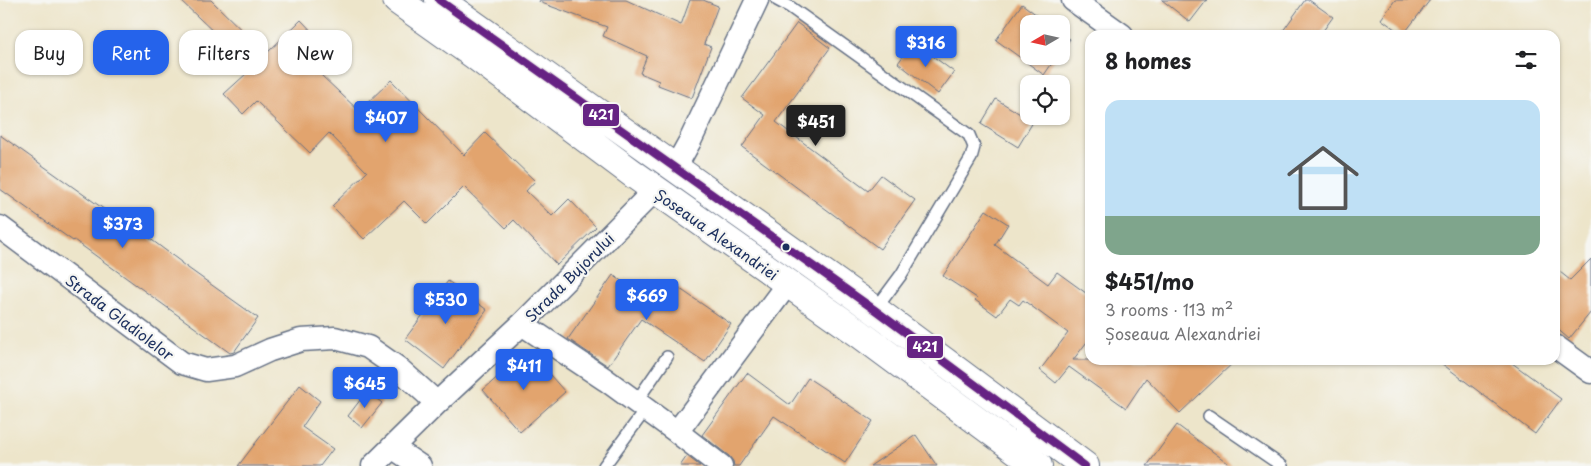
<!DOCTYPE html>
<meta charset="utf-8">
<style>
body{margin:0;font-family:"Playpen Sans",sans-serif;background:#f6f6f6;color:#202124;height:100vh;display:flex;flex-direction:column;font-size:19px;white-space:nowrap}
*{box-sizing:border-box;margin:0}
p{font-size:16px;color:#757577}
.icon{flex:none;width:28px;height:28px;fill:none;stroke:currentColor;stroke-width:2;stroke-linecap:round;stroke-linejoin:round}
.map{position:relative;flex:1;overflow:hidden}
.drawer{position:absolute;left:1085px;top:30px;width:475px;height:335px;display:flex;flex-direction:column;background:#fff;border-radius:15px;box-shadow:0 1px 4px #0004}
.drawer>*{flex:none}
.banner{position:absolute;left:15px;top:30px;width:475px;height:45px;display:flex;gap:10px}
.needle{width:32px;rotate:261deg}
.tools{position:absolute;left:1020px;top:15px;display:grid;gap:10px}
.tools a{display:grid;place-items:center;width:50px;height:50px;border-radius:10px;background:#fff;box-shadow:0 1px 4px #0004;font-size:25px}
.price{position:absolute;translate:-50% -42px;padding:0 11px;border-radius:5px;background:#2563eb;color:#fff;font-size:16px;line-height:32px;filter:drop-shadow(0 1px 2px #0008)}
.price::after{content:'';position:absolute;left:50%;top:30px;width:15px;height:11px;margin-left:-8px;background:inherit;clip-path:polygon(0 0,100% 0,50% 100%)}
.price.on{background:#222;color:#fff}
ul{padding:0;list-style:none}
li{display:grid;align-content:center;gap:10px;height:265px;padding:0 20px}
li span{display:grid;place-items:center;height:155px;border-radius:15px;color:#555}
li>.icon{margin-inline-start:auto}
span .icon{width:90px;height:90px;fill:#fffc;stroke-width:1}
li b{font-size:21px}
h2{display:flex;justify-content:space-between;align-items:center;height:60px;padding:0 20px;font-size:21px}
.pill{padding:0 18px;border-radius:15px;background:#fff;box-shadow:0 1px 4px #0004;font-size:18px;line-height:45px}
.pill.on{background:#2563eb;color:#fff}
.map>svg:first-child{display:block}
</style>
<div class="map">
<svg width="1591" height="466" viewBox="0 0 1591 466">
<rect width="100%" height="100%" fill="#f6f6f2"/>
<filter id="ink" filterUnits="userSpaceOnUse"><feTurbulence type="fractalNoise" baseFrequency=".02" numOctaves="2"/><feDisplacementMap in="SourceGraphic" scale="10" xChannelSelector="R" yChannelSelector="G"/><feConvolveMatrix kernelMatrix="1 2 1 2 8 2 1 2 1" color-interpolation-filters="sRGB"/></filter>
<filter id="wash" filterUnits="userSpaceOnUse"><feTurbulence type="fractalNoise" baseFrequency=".0096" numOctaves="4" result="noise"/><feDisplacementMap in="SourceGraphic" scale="20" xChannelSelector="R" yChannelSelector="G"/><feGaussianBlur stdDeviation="1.12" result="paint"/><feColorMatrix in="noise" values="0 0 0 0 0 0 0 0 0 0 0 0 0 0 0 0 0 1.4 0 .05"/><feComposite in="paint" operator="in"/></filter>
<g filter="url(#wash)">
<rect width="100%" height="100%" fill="#ede5ca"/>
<g id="blocks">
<path fill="#e2a46e" d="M180 0H211L266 54 301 20 320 40 302 57 359 111 391 80 464 155 485 133 535 181 526 191 552 216 569 199 596 227 557 265 514 220 506 228 464 187 427 224 404 201 364 239 332 206 367 172 329 133 310 153 256 101 243 114 224 94 247 73 214 40 218 36Z
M540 0H626L681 25 690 0H703L718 6 704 44 711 47 692 98 658 85 659 81 640 73 647 56 603 36 607 27 539 2Z
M1162 0H1207L1190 22Z
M1305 0H1309L1333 17 1320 35H1280Z
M1395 0H1430L1403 35 1381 19Z
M1022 4 1049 24H1029V56H1057L1044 75 996 40Z
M797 23 830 48 776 122 868 191 881 175 915 200 880 249 742 147 765 115 742 98Z
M1061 33 1070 39 1061 51Z
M914 42 954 72 938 94 898 63Z
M996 99 1033 122 1018 147 981 124Z
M0 135 122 222 124 219 181 262V263L258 318 234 352 230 353 74 240 73 241 0 189Z
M986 210 1008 224 995 245 1048 284 1057 272 1090 296V338L1073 360H1236L1180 413 1146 378 1126 408 1069 367 1056 383 1040 370 1068 333 1023 300 1019 305 1010 299 997 316 975 300 977 298 943 276Z
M1591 259V312L1569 339 1555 327V268L1570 280Z
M613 275 655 305 670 282 731 324 705 362 641 319 608 366 568 339Z
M448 281 487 310 444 369 405 339Z
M528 350 565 392 520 432 483 390Z
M1437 360H1508L1561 399 1535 434Z
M747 373 790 405 808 378 873 421 845 463 774 416 739 466H734L733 461 729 456 702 435Z
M300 385 320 401 302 427 333 449 320 466H238Z
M367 391 382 403 362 428 348 416Z
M1177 425 1232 466H1147Z
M916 435 937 466H870Z
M687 456 700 466H680Z"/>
</g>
</g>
<g filter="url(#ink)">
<use href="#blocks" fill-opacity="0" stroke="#646f84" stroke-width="1"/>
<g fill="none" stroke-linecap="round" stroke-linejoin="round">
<g stroke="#646f84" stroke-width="14">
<path id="service" d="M777 0 790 7 969 135 974 147 971 158 901 275 875 310
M636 402 667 357
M1209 416 1282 466
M604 466 646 409"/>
</g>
<g stroke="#646f84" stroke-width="25">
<path id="minor" d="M1073 0 1122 35
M675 168 690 141 757 0
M0 227 182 363 206 370 235 366 270 350 301 340 335 338 368 347 398 368 437 403
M522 324 606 380 677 432 788 283
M1555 346 1591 372
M677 432 721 466
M392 447 420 466
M373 466 437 403 522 324 655 190"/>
</g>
<g stroke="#646f84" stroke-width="30">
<path id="trunk" d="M397 0 473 54 632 173 860 334 1038 466
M439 0 875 310 1085 466"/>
</g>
<use href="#service" stroke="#fff" stroke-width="11"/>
<use href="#minor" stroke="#fff" stroke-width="22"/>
<use href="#trunk" stroke="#fff" stroke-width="28"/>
<g stroke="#f6f6f2" stroke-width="11">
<path id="bus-1" d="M439 0 875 310 1085 466"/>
</g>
<use href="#bus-1" stroke="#662483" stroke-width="8"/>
</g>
</g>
<circle fill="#1b2f5e" stroke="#f6f6f2" stroke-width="2" cx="786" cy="247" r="4.5"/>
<g text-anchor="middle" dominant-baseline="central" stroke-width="4.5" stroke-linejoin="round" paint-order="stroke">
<g font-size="15" fill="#1b2f5e" stroke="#f6f6f2">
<text transform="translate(717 234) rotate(35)">Șoseaua Alexandriei</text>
<text transform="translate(569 277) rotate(-45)">Strada Bujorului</text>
<text transform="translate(120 317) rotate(37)">Strada Gladiolelor</text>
</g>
</g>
<g stroke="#f6f6f2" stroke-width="2">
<rect x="582" y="103" width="38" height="24" rx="5" fill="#662483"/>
<rect x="906" y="335" width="38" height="24" rx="5" fill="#662483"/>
</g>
<g font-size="14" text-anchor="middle" font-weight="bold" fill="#fff">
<text x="601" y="120">421</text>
<text x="925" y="352">421</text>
</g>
</svg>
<div class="tools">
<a><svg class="needle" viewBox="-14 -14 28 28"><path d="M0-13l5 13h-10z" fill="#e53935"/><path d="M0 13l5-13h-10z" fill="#757577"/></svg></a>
<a><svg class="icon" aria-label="locate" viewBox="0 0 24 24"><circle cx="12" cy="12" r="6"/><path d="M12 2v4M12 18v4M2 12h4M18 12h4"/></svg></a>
</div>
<b class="price" style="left:926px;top:68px">$316</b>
<b class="price" style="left:386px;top:143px">$407</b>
<b class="price on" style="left:816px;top:147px">$451</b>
<b class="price" style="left:123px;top:249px">$373</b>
<b class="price" style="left:647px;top:321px">$669</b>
<b class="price" style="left:446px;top:325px">$530</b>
<b class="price" style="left:524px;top:391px">$411</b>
<b class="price" style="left:365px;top:409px">$645</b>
<div class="banner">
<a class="pill">Buy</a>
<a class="pill on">Rent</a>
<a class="pill">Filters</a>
<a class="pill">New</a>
</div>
<section class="drawer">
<h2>8 homes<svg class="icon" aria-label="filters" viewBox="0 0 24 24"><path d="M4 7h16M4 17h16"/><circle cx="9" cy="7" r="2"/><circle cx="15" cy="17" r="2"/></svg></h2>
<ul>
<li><span style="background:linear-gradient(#bfe0f5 75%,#7fa58c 0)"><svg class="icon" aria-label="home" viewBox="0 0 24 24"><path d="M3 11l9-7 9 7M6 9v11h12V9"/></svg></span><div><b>$451/mo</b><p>3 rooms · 113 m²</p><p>Șoseaua Alexandriei</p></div></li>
</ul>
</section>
</div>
